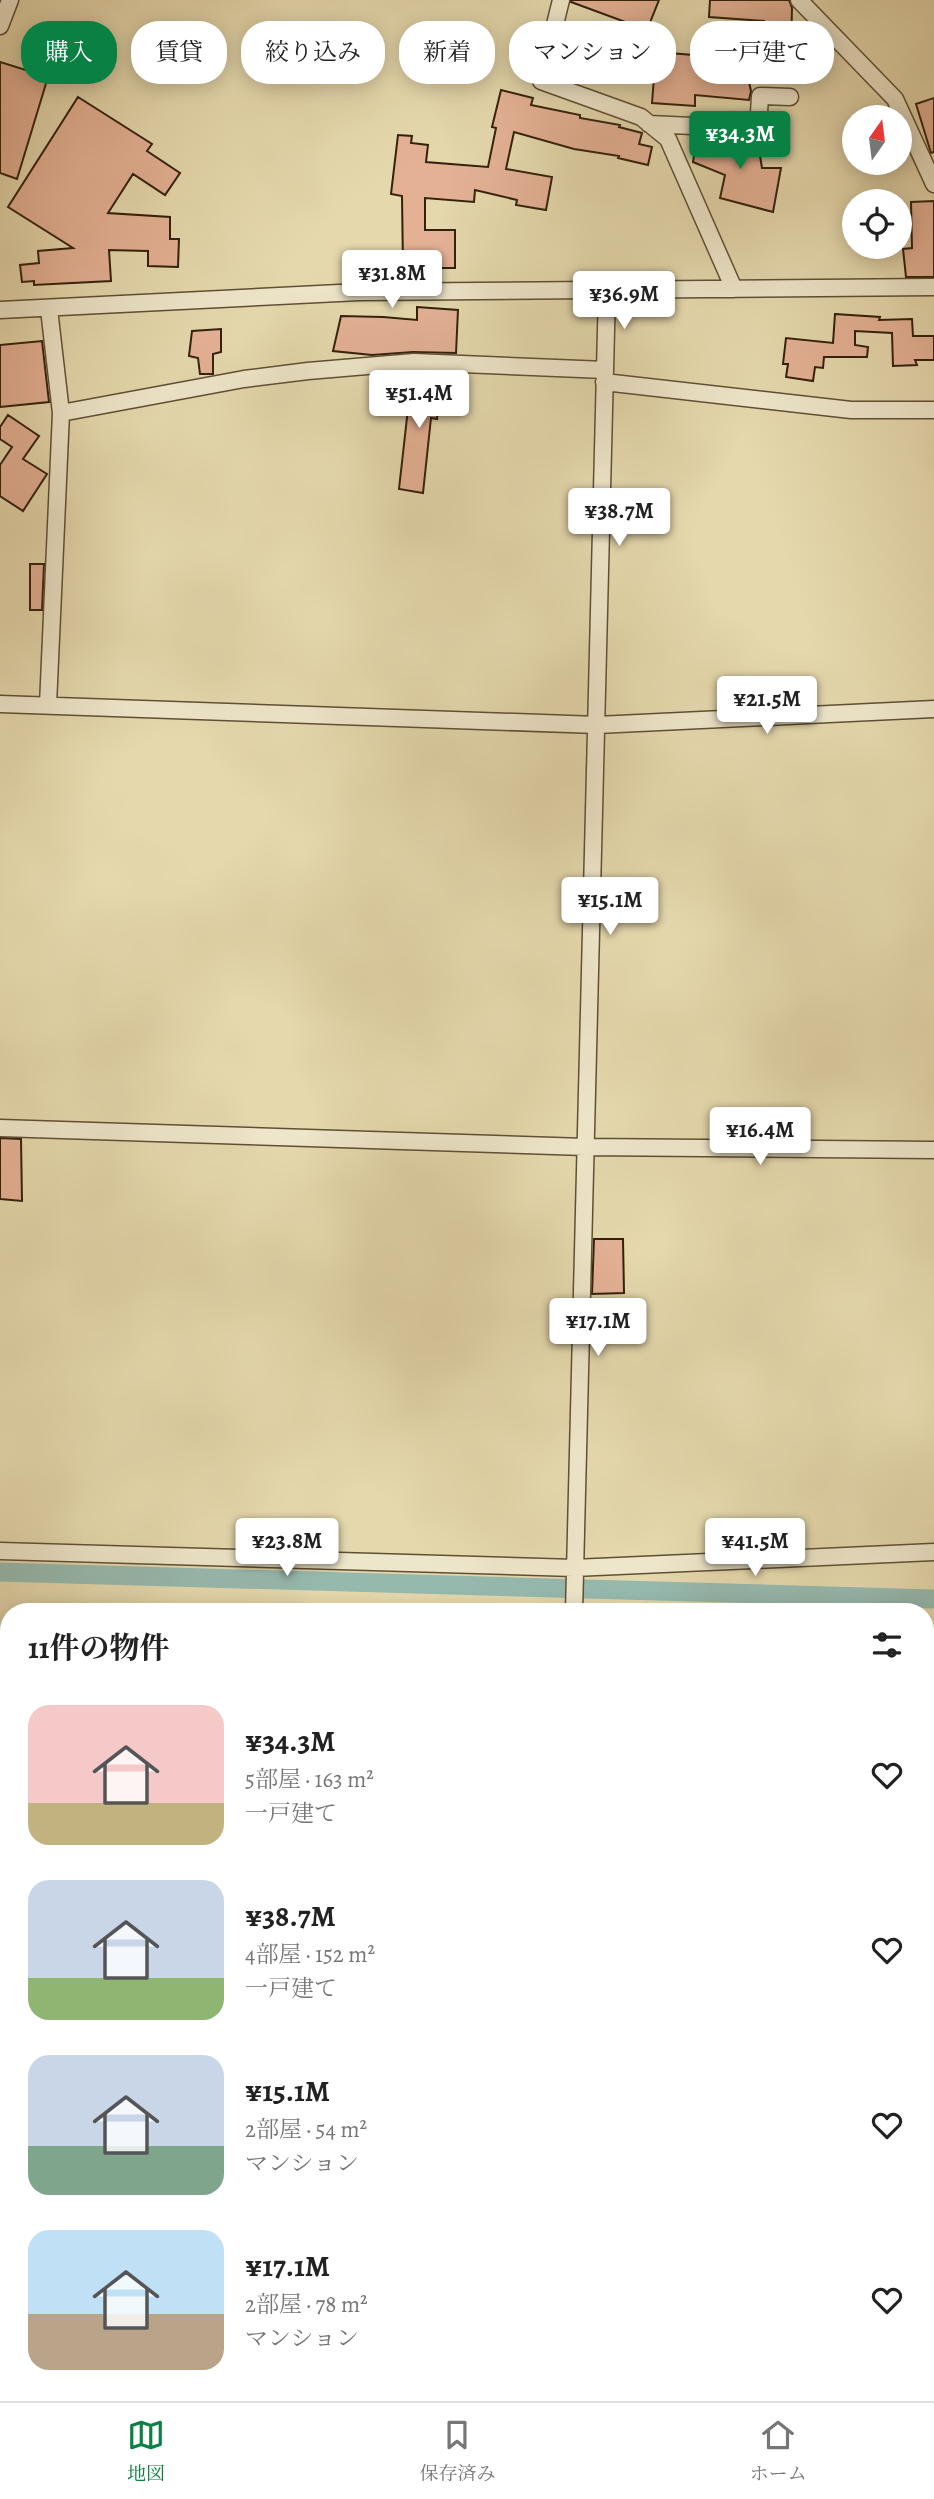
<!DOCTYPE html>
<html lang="ja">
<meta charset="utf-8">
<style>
body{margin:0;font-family:Alegreya,"Noto Serif JP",serif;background:#f6f6f6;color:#222;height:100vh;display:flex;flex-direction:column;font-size:26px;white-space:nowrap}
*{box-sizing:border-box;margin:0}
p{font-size:23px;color:#767676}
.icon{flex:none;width:38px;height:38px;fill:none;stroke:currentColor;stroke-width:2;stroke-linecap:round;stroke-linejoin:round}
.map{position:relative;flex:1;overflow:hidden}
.panel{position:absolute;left:0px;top:1603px;width:934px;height:798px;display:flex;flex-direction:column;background:#fff;border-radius:28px 28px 0 0;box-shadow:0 4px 18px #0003}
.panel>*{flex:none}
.banner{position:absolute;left:21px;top:21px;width:892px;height:63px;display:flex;gap:14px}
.needle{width:46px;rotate:14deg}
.tools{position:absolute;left:842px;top:105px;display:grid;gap:14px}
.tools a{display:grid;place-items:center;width:70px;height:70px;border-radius:50%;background:#fff;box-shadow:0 4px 18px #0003;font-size:35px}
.price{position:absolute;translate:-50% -60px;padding:0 16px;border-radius:7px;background:#fff;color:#222;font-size:23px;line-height:46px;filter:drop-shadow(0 2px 4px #0008)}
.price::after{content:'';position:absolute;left:50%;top:42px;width:21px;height:16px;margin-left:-10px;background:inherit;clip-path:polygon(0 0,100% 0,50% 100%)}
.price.selected{background:#0b8043;color:#fff}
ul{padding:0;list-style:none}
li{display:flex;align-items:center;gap:21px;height:175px;padding:0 28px}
li span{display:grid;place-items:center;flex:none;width:196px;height:140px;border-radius:21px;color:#555}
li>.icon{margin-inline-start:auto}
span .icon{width:84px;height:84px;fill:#fffc;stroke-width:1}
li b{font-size:30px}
h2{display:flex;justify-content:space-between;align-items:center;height:84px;padding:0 28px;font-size:30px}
.pill{padding:0 24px;border-radius:28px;background:#fff;box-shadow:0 4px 18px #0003;font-size:24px;line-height:63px}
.pill.selected{background:#0b8043;color:#fff}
.dock{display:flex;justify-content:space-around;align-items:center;height:98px;border-top:2px solid #e0e0e0;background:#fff;font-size:19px;color:#767676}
.dock a{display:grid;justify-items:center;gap:4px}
.dock .selected{color:#0b8043}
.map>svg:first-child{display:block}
</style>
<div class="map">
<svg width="934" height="2401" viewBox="0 0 934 2401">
<rect width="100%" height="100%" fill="#e5d8ad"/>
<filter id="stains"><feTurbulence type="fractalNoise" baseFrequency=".00286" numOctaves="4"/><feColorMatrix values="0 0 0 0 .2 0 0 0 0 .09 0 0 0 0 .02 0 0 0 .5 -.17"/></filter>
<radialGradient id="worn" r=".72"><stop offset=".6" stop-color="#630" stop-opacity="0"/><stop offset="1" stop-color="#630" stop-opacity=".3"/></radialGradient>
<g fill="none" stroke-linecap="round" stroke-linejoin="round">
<path stroke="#96b9ae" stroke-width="19" d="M0 1572 934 1599"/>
</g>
<path fill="#e4b195" stroke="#33210b" stroke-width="2" d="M571 0H659L647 30 571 2Z
M710 0H789L792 8 791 47 763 46 764 21 709 17Z
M656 52 744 59 751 91 749 100 695 95V106L652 103Z
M0 62 48 77 17 179 0 173Z
M501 90 533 98 531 105 580 115V118L620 125 619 127 642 133 639 144 652 147 648 165 618 158 619 156 574 149 514 132 506 169 552 177 546 210 516 205 517 200 475 190 474 202 425 198V230H455V268H403L402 196 391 194 398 135 412 136 411 143 428 145 426 162 488 167 496 128 492 127Z
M78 97 152 144 147 151 180 173 165 195 133 174 108 213 170 217V239H179L178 267 148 266V251L109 250 111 281 34 285V281L22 282 20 265 39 263 38 251 73 248 8 207Z
M934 98V152L931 153 916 104Z
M697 137 736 138 758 144 762 168H781L773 212 720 198 725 175 693 162Z
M934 201V277H906L903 249 912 248 911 202Z
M417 307 458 310 456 353 413 352 372 355 333 351 341 316 383 317 417 320Z
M835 314 880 317 879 320 912 319 913 336H934V360H915L917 365 893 366 892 333 855 331V345L868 347 867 357H824L823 368 815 367 813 381 786 377 788 364H783L786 338 833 343Z
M221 329V352L213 354V374H200L198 358 189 356 192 331Z
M42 341 49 402 0 407V345Z
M412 373 440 374 437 419 431 418 423 493 399 489Z
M8 415 39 436 23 459 47 474 23 511 0 496V465L12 447 0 439V427Z
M30 564H44L42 610H30Z
M0 1138 21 1139 22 1201 0 1199Z
M594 1239H623L624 1293 592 1294Z"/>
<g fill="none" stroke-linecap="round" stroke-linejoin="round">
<g stroke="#604f34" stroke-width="19">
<path id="street" d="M561 0 541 81 641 117 668 139 734 289
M799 0 895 99 934 184
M0 26 10 0
M649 124 758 129 760 96 790 97
M0 310 359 292 934 287
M604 382 851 410H934
M61 413 244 379 308 371 414 362 605 370
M0 704 597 725 934 709
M48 705 61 413 49 309
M0 1128 585 1147 934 1150
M0 1551 574 1568 934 1552
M574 1612 607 290
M0 1788H9
M926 1814H934
M0 2157 9 2158
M926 2186H934
M551 2401V2392"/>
</g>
<use href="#street" stroke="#eee6ca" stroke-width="16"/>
</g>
<rect width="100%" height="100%" filter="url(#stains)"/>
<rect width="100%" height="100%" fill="url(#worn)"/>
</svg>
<div class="tools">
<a><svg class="needle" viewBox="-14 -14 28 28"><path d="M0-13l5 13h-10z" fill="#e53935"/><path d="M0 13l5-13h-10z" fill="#767676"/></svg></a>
<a><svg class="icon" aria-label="locate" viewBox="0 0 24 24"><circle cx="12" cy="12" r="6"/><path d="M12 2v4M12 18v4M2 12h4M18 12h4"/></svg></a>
</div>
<b class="price selected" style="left:740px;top:171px">¥34.3M</b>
<b class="price" style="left:392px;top:310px">¥31.8M</b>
<b class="price" style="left:624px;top:331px">¥36.9M</b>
<b class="price" style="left:419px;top:430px">¥51.4M</b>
<b class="price" style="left:619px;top:548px">¥38.7M</b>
<b class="price" style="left:767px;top:736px">¥21.5M</b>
<b class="price" style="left:610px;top:937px">¥15.1M</b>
<b class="price" style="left:760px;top:1167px">¥16.4M</b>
<b class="price" style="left:598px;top:1358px">¥17.1M</b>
<b class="price" style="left:287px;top:1578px">¥23.8M</b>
<b class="price" style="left:755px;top:1578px">¥41.5M</b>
<div class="banner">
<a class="pill selected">購入</a>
<a class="pill">賃貸</a>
<a class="pill">絞り込み</a>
<a class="pill">新着</a>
<a class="pill">マンション</a>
<a class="pill">一戸建て</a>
</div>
<section class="panel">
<h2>11件の物件<svg class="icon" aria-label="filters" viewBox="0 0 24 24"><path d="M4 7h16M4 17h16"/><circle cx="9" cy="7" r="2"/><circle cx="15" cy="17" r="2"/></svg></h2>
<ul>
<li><span style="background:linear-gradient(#f6c9c9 70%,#c2b280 0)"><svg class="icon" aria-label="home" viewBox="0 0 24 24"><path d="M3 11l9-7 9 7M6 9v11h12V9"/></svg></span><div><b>¥34.3M</b><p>5部屋 · 163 m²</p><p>一戸建て</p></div><svg class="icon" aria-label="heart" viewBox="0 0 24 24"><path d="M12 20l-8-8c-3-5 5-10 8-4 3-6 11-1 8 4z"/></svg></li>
<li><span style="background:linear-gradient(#c9d6e8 70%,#8fb573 0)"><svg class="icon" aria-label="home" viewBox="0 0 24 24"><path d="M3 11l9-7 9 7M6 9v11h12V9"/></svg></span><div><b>¥38.7M</b><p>4部屋 · 152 m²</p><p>一戸建て</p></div><svg class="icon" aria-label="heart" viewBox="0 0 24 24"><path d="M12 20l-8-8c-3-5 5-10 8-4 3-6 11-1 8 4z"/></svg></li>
<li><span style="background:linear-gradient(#c9d6e8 65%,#7fa58c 0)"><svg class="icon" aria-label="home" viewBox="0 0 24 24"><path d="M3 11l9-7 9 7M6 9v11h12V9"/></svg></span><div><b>¥15.1M</b><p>2部屋 · 54 m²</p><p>マンション</p></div><svg class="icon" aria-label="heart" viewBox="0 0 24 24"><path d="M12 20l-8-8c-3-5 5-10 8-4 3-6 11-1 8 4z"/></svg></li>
<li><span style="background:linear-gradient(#bfe0f5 60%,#b9a48a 0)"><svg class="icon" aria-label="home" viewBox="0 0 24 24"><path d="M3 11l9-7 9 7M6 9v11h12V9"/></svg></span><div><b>¥17.1M</b><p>2部屋 · 78 m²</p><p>マンション</p></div><svg class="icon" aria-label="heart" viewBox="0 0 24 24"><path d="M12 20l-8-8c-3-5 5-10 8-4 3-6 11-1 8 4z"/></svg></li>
</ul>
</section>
</div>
<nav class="dock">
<a class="selected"><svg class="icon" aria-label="map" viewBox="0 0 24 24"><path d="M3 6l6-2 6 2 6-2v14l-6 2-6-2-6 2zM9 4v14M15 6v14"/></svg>地図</a>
<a><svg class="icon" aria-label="saved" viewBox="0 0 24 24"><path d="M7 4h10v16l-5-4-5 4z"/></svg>保存済み</a>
<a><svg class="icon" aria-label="home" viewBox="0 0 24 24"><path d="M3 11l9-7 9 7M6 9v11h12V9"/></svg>ホーム</a>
</nav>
